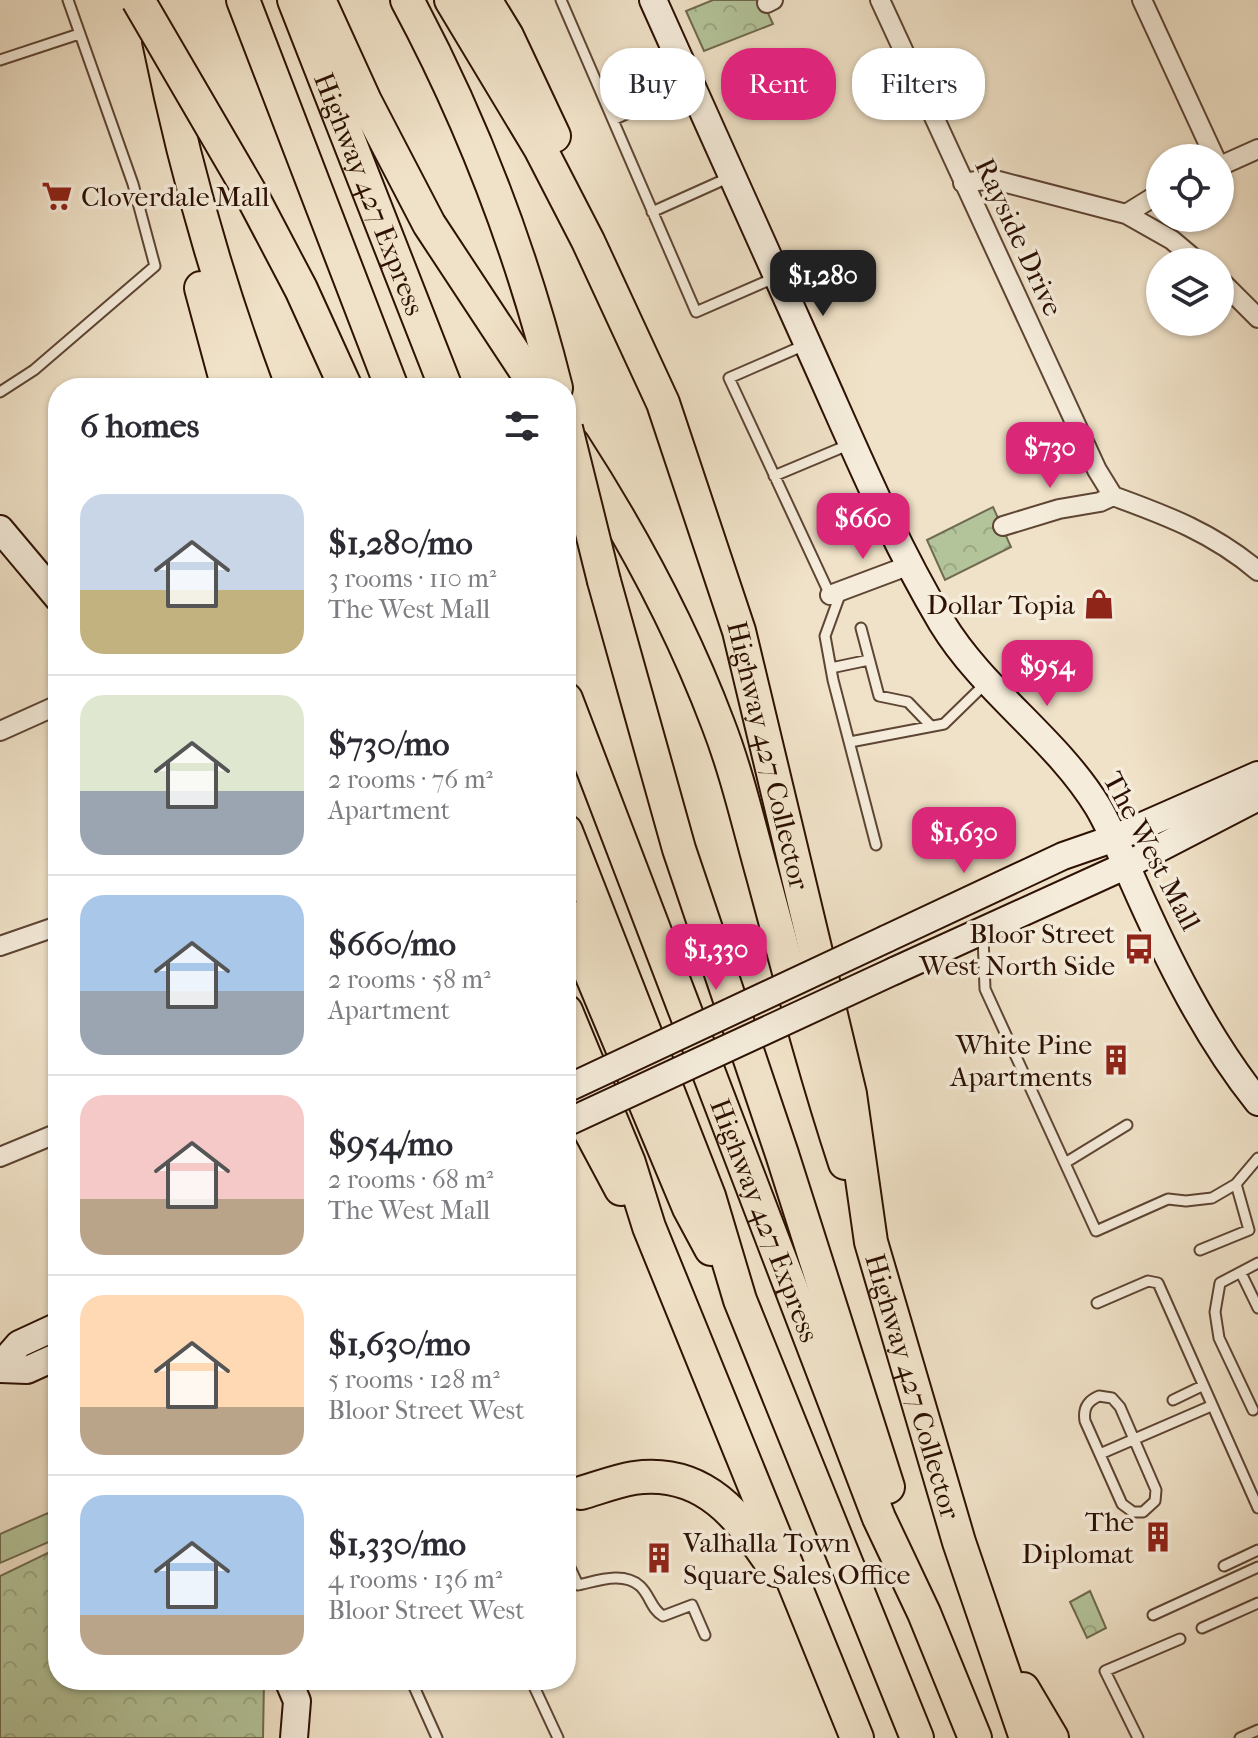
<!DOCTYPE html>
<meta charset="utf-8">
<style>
body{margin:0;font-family:"IM FELL French Canon",serif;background:#f2f2f3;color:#2b2b33;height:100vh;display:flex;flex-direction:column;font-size:30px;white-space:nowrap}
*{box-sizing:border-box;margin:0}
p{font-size:26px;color:#7c7c81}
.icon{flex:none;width:44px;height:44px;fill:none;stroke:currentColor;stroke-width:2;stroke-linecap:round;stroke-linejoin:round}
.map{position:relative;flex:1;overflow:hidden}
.details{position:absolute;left:48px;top:378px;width:528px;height:1312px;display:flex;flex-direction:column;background:#fff;border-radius:32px;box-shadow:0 2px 6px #0004}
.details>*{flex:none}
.hud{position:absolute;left:600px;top:48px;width:538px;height:72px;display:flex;gap:16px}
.tools{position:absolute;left:1146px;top:144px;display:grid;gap:16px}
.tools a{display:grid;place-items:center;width:88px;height:88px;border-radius:50%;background:#fff;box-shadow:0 2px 6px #0004;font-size:40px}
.price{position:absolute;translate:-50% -68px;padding:0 18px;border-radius:16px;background:#db2777;color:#fff;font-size:26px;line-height:52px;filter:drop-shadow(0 2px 4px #0008)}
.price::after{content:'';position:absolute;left:50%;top:48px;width:24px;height:18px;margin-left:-12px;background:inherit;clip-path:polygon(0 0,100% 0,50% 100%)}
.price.current{background:#222;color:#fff}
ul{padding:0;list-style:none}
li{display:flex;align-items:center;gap:24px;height:200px;padding:0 32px}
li+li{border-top:2px solid #e1e1e2}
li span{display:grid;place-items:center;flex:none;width:224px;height:160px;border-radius:24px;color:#555}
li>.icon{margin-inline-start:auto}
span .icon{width:96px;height:96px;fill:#fffc;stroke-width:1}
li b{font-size:34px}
h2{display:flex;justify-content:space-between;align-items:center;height:96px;padding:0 32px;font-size:34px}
.chip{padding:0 28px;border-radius:32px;background:#fff;box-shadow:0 2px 6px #0004;font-size:28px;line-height:72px}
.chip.current{background:#db2777;color:#fff}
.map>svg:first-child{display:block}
</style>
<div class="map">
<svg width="1258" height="1738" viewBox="0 0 1258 1738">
<defs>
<pattern id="park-crowns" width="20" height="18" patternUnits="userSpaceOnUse" patternTransform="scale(2)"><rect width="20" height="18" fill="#b4c49a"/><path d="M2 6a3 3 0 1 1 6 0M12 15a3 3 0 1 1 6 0" fill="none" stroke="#9ba783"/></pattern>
</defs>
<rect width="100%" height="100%" fill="#f0e2c8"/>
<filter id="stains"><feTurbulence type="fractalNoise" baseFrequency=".0025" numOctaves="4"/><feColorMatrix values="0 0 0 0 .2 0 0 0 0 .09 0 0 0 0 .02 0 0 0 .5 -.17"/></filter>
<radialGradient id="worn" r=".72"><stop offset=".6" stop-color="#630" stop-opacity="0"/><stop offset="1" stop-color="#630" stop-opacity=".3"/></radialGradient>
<path fill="url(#park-crowns)" stroke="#706a4e" stroke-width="2" d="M713 0H762L773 24 704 51 686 11Z
M993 507 1011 547 945 580 927 540Z
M58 1548V1680H264L263 1738H0V1576Z
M1090 1591 1106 1628 1087 1638 1070 1602Z"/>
<path fill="#b4c49a" stroke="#706a4e" stroke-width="2" d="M48 1513 58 1538 0 1563V1534Z"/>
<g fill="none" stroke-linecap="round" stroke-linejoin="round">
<g stroke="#5e4534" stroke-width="13">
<path id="lane" d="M561 0 696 312 774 278
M0 60 79 34
M613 120 690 85
M652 212 730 177
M807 344 729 378 830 595
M0 392 34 370 155 266 133 184 68 0
M774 476 848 445
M841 592 825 636 833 680 876 845
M861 628 879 696 908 702 931 726
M831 668 869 660
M850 742 944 724 986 683
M983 936 985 989 1096 1231 1168 1199 1186 1201 1212 1198 1236 1184 1258 1158
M1065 1163 1127 1125
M1200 1250 1249 1230 1236 1184
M1241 1273 1258 1308
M1097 1303 1148 1281 1158 1283 1258 1508
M1099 1396 1112 1398 1120 1407 1156 1490 1155 1501 1143 1512H1133L1122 1504 1085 1421C1083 1409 1087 1401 1099 1396Z
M1173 1400 1202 1386
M1253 1410 1219 1338 1215 1312 1220 1283 1258 1263
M1100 1454 1211 1406
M566 1559 578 1585C597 1581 623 1571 640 1586 650 1595 651 1609 663 1616L692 1605 705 1635
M1224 1566 1258 1550
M1153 1615 1258 1567
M1202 1628 1258 1603
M411 1680 437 1738
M531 1680 558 1738
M1138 1738 1105 1671 1180 1639
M1240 1738 1258 1730"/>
</g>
<g stroke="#5e4534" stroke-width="22">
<path id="street" d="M880 0 1097 470 1113 496
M1142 0 1215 158
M767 3 773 0
M1220 166 1258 149
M963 183 991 179 1126 214 1172 240 1198 262
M1126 214 1160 193
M1220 280 1258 318
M1003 526 1059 509 1100 502 1113 496C1168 516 1213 533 1258 571
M830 595 910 565
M0 731 58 705
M0 946 58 926
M0 1157 58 1133"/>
</g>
<g stroke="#2d1103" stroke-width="30">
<path id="secondary" d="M653 0C708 122 762 244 817 365 856 452 893 541 942 623 984 692 1056 738 1098 807 1112 831 1122 856 1133 881 1167 958 1206 1037 1258 1102
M0 529 58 598
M886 939 1063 856 1115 838 1258 775
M894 971 1127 865 1258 797
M0 1366 19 1344 58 1326
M0 1369 27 1370 58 1356
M288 1680 297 1701 294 1738"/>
</g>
<g stroke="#2d1103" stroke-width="36">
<g id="highway">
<path d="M243 0 392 388"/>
<path id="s1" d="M294 0 446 388"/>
<path d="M319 0 365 101 429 224 537 388"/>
<path d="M407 0C473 123 522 252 556 388"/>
<path id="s2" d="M451 0 540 148 588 241 663 403 739 631 850 1094 871 1242 959 1542 1026 1738"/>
<path d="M485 0 507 36 554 136"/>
<path d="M159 41C183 159 215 275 257 388"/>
<path d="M251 194 301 289 346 388"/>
<path d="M201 288 228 388"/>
<path d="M573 444C630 532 681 626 718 724 737 773 749 826 763 876 789 972 814 1069 845 1163"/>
<path d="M604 581 679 849 782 1154 888 1487"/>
<path id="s3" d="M566 699 879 1518 924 1613 975 1738"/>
<path d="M566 831 709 1196 740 1300 917 1738"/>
<path d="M566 914 689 1208 711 1249"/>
<path d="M566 1011 629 1163 649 1227 857 1738"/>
<path d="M566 1086 621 1189"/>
<path d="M581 1493C598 1488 616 1481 634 1478 705 1468 741 1518 776 1570"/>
<path d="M1023 1689 1052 1738"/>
</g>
</g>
<use href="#lane" stroke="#f5ecdb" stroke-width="9"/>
<use href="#street" stroke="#f5ecdb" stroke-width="18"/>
<use href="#secondary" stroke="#f5ecdb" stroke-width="26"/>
<use href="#highway" stroke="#f0e2c8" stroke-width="32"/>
<g stroke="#2d1103" stroke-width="30" stroke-linecap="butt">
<path id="secondary-bridge" d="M566 1089 886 939
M566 1123 894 971"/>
</g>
<g stroke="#2d1103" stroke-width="36" stroke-linecap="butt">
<path id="highway-bridge" d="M138 0 251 194
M566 428 604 581"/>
</g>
<use href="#secondary-bridge" stroke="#f5ecdb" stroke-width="26"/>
<use href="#highway-bridge" stroke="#f0e2c8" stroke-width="32"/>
</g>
<defs>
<g id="supermarket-bare" transform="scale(2.4)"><path d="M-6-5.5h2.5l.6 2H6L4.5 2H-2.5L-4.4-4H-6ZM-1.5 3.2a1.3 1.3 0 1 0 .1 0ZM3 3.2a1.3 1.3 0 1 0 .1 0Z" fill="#8f2418" stroke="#f5ecdb" stroke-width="2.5" paint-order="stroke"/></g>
<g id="shop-bare" transform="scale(2.4)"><path d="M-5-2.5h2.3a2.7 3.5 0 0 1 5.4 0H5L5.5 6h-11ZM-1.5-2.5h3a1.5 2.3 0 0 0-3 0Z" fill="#8f2418" stroke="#f5ecdb" stroke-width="2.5" paint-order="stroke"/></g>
<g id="bus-bare" transform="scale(2.4)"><path d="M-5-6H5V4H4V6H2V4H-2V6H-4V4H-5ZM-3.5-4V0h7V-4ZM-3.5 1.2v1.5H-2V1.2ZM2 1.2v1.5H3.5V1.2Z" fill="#8f2418" stroke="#f5ecdb" stroke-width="2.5" paint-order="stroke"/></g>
<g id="building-bare" transform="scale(2.4)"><path d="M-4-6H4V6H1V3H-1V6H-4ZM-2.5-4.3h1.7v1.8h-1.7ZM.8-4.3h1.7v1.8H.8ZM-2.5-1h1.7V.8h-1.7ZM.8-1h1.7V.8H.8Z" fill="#8f2418" stroke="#f5ecdb" stroke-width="2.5" paint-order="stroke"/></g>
</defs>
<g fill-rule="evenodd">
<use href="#supermarket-bare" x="57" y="196"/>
<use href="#shop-bare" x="1099" y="604"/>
<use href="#bus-bare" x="1139" y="949"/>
<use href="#building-bare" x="1116" y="1060"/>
<use href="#building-bare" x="1158" y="1537"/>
<use href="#building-bare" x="659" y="1558"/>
</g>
<g text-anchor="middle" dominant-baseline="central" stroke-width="7" stroke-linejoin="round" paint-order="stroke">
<g font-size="28" fill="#2d1103" stroke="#f5ecdb">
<text stroke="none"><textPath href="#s1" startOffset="208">Highway 427 Express</textPath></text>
<text transform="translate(1019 237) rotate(65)">Rayside Drive</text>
<text stroke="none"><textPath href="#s2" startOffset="824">Highway 427 Collector</textPath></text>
<text transform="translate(1152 851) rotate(62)">The West Mall</text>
<text stroke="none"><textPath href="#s3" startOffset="558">Highway 427 Express</textPath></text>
<text stroke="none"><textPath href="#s2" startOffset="1472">Highway 427 Collector</textPath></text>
</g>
<g font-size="28" fill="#2d1103" stroke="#f5ecdb" text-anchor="end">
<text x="81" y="196" text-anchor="start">Cloverdale Mall</text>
<text x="1075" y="604">Dollar Topia</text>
<text x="1115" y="933">Bloor Street<tspan x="1115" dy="32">West North Side</tspan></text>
<text x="1092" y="1044">White Pine<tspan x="1092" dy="32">Apartments</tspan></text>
<text x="1134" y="1521">The<tspan x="1134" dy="32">Diplomat</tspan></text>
<text x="683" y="1542" text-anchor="start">Valhalla Town<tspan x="683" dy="32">Square Sales Office</tspan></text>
</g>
</g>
<rect width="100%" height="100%" filter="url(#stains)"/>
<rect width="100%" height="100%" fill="url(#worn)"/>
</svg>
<div class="tools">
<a><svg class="icon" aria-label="locate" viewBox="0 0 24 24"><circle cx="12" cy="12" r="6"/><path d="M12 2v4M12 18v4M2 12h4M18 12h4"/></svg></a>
<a><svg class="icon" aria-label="layers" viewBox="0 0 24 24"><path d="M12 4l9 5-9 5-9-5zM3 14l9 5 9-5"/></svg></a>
</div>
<b class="price current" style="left:823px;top:318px">$1,280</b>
<b class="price" style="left:1050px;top:490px">$730</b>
<b class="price" style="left:863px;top:561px">$660</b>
<b class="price" style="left:1047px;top:708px">$954</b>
<b class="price" style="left:964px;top:875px">$1,630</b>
<b class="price" style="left:716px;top:992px">$1,330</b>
<div class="hud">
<a class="chip">Buy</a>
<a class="chip current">Rent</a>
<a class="chip">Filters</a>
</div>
<section class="details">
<h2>6 homes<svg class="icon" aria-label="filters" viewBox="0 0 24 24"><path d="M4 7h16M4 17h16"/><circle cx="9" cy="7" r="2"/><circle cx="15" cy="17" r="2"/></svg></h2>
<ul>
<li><span style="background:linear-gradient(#c9d6e8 60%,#c2b280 0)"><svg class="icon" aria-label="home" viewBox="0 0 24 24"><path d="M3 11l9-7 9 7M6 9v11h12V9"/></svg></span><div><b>$1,280/mo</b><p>3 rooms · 110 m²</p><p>The West Mall</p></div></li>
<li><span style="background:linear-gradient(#dfe7d0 60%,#9aa5b1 0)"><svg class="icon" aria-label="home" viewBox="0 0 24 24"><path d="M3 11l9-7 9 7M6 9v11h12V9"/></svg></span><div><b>$730/mo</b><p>2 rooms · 76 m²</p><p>Apartment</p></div></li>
<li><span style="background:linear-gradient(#a9c7e8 60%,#9aa5b1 0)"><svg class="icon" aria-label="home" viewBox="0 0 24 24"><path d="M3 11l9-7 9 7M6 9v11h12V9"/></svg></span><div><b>$660/mo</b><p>2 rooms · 58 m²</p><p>Apartment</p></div></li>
<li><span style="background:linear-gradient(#f6c9c9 65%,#b9a48a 0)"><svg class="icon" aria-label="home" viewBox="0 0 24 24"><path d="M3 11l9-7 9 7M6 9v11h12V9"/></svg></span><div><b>$954/mo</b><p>2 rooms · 68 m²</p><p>The West Mall</p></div></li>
<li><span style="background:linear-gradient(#ffd9b3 70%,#b9a48a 0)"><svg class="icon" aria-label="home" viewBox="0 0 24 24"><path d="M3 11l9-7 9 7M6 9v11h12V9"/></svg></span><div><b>$1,630/mo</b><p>5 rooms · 128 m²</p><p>Bloor Street West</p></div></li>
<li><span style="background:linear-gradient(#a9c7e8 75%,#b9a48a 0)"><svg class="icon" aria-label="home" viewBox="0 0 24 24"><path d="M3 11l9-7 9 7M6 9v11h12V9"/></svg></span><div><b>$1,330/mo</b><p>4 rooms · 136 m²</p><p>Bloor Street West</p></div></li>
</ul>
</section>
</div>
